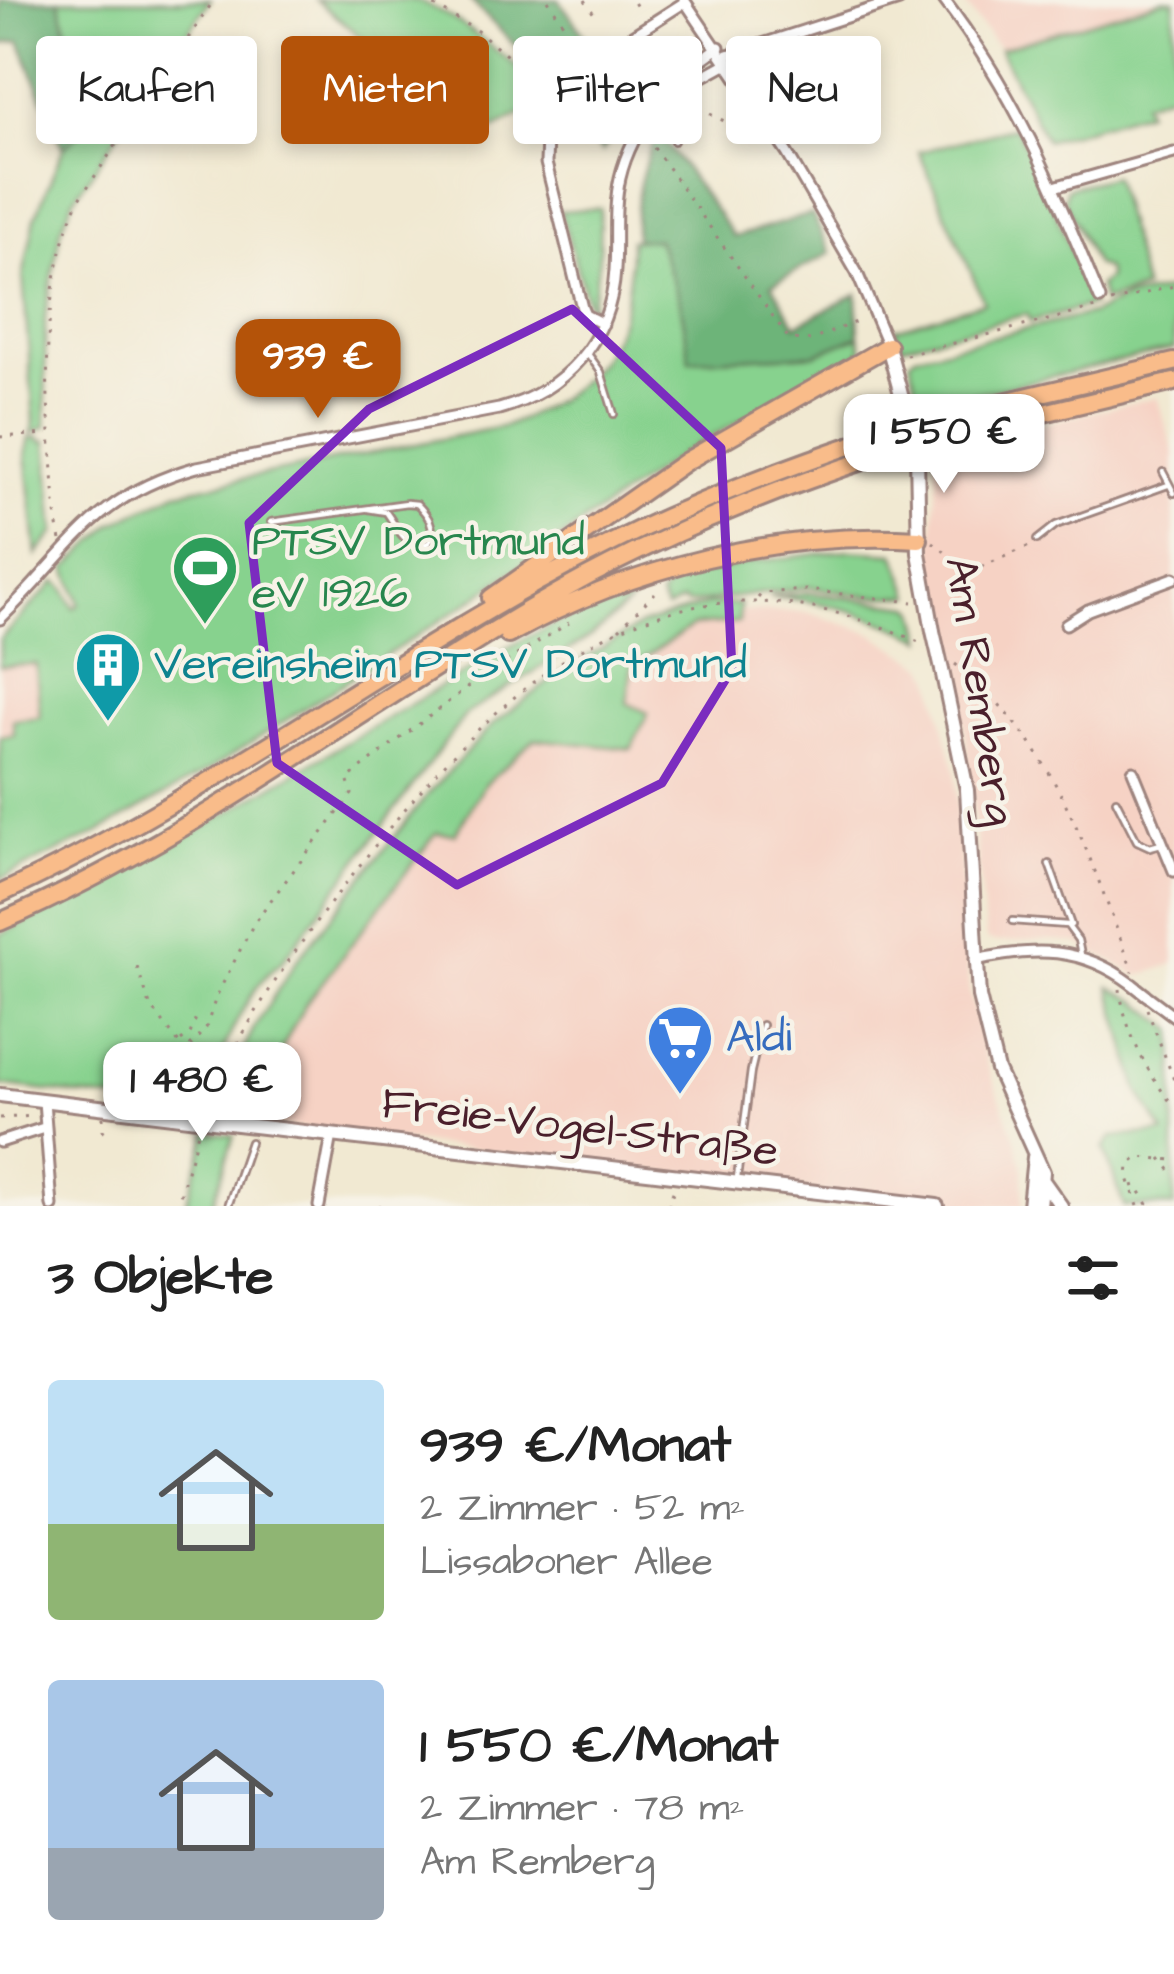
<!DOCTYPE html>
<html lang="de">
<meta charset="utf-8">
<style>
body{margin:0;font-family:"Architects Daughter",sans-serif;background:#f2f2f2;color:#222;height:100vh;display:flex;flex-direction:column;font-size:45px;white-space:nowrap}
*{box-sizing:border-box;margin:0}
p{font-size:39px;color:#767676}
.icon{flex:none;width:66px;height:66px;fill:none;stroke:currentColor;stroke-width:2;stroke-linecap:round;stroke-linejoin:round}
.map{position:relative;height:1206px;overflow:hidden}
.panel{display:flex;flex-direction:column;background:#fff;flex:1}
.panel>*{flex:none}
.top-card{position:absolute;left:36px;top:36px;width:1104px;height:108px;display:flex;gap:24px}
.price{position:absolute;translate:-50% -102px;padding:0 27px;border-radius:24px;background:#fff;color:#222;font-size:39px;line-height:78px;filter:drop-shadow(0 3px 6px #0008)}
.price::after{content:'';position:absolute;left:50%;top:72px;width:36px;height:27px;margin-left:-18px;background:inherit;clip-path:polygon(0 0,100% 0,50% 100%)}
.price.on{background:#b45309;color:#fff}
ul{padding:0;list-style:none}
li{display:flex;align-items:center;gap:36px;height:300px;padding:0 48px}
li span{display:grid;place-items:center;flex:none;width:336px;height:240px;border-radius:12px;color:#555}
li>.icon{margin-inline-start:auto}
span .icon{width:144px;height:144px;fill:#fffc;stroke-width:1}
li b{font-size:51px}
h2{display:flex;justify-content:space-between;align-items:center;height:144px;padding:0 48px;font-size:51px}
.chip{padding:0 42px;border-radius:12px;background:#fff;box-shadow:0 6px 18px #0003;font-size:42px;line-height:108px}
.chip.on{background:#b45309;color:#fff}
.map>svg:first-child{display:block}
</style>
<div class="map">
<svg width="1174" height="1206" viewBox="0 0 1174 1206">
<rect width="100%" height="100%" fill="#f7f3e8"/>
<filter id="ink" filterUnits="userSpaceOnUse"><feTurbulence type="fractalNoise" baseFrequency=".00833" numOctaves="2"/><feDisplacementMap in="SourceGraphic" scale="24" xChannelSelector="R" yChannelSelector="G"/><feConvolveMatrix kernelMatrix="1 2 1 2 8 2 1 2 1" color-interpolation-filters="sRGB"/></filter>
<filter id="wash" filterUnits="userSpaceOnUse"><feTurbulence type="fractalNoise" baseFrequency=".004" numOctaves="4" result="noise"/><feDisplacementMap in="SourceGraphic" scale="48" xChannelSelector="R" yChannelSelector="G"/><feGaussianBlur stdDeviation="2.7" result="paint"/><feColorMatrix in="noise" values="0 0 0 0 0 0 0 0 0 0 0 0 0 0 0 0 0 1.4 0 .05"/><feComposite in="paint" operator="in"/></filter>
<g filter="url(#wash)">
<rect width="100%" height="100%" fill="#f1e9d2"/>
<path fill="#f6d2c4" d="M962 0H1164L999 49Z
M1157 397 1174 452V964L1139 976 1079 944 1053 940 994 942 986 939 965 729 931 575 937 479 934 450Z
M718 611 806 612 871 633 926 666 932 676 955 771 969 989 987 1065 1015 1137 1023 1169V1206H938L218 1118 276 1009 508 716 557 673 633 629Z
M27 615 58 730 0 816V639Z"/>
<path fill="#87d28e" stroke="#68785c" stroke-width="3" d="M59 0H210L73 200 61 229 45 317 46 427 31 433 34 421 23 277 35 218 63 149 91 122Z
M316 0C347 0 381 0 412 0 444 4 519 68 545 91L542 104 476 138 465 124Z
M1164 0H1174V92L1143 102 1146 111 1046 141 999 49Z
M1015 127 1048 193 1092 305 1030 322 1027 314 901 346 895 329 984 302 919 152Z
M1113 176 1144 289 1103 302 1099 286 1108 278 1106 269 1095 265 1064 199 1067 188Z
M600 208 599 261 590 312 560 211Z
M657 239 680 301 691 360 815 354 859 336 863 352 684 452 469 602 212 768 96 834 0 879V736L14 735 13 720 40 717 36 664 0 666V639L56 581 64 588 74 608 80 604 67 568 113 524 177 492 506 426C597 387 632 341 630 240Z
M1174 289V349L921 406 910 360 915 355 1091 314 1127 298Z
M39 437 40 441H47L55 532 37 555 26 455 30 438Z
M848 550 895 553 912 596H871L807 587 687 604 683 601 666 609 660 597 675 579 753 562Z
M808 593 912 606 917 610 924 639C872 616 825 599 769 597Z
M640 594 593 635 466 714 282 962C247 984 219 1060 203 1100L109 1099 0 1085V934C139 870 269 787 401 710 473 668 559 611 640 594Z
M708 604H740L739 622 693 626 632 666 627 703 648 713 631 749 535 739 484 785 455 834 436 833 305 1005 247 1114 214 1109 255 1026 296 961 428 794 492 725 559 674 641 625Z
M1110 987 1139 1002 1174 1030V1206H1124L1104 1149 1112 1137 1164 1133 1138 1090Z
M208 1132 234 1135 212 1206H185Z"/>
<path fill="#6db479" stroke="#5c6a52" stroke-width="3" d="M0 0H59L91 122 63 149 20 41 0 44Z
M470 0H559L635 105 602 152 550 81Z
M658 132 734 237 812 214 831 253 772 284 796 325 857 294 859 336 815 354 690 360 680 301 657 239 635 240C634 200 641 167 658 132Z"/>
</g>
<g filter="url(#ink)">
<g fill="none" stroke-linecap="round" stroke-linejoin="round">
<g stroke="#9e847e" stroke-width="10">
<path id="service" d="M656 109 674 132V141
M588 354 601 372 614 414
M1163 472 1174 493
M271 522 407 503 417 504C428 515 437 528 429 543 405 551 398 528 386 512L368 509
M1037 540 1056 525 1168 485
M1116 800 1137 841 1150 847 1161 844
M1049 864 1071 925
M1012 921 1067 925 1078 940 1081 955
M737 1178 751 1071 762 1025
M228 1206 250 1142"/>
</g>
<g stroke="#9e847e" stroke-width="15">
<path id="minor" d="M684 0 787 153 857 273 888 346
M944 0C1017 95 1055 190 1100 299
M725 56 899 0
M673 93 729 62
M1054 187 1174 153
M603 324 585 315 582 308 546 163 549 89 685 2
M0 619C73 549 90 497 197 467L499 409C565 391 611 340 615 270 617 239 613 208 620 178 632 126 675 76 719 47
M1066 624 1088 610 1174 578
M1133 771 1174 871
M975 960C1035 947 1081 946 1132 984
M1146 995 1174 1016
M44 1101 52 1206
M0 1142 44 1128
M319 1206 332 1135"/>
</g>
<g stroke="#9e847e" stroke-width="18">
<path id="tertiary" d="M888 346 917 454 919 553 933 631
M942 670 967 790 979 997 997 1070 1043 1172 1040 1206
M0 1095 173 1116
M237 1124 937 1206
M1044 1182 1061 1206
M1029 1206 1034 1157"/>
</g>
<g stroke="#9e847e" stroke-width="22">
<path id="trunk" d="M948 415 1174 362
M951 435 1174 382
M491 598 685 462 888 346
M508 635C631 567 778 530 919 539
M0 894C206 799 385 661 586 556 678 508 774 471 873 438
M0 922C192 839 356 711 535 606 643 542 759 495 878 456"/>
</g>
<path stroke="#9e847e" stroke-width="3" stroke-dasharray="3 9" stroke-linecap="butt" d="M424 0 479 32 543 84
M548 0 583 54
M585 0 594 14
M634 5 642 0
M594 73 632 122
M710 114 736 127 753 125 767 144
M647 138 789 339 812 340 860 320
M1111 302 1174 286
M906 355 1096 308
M0 437 48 434
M61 540C54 513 54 484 52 457 44 369 43 283 78 201L214 0
M933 542 969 572 1032 545
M758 598 762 593 806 590 913 602
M619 629 656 592
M955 664C1058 743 1088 856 1133 972
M137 967 150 1005 185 1051
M1120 989C1124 1029 1148 1076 1174 1106
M1147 1009 1174 1080
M181 1041 190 1034 196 1018
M166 1101 185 1052 206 1028 216 997 255 921 352 794 347 779 481 677 569 623
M207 1109C245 1015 305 935 367 856 516 666 672 530 921 643
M103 1117V1130L110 1138
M0 1118 36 1116
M1161 1158 1174 1175
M1132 1186 1136 1185 1149 1206
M177 1206 199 1129
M379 1206H380
M668 1206 674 1189
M1138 1206 1128 1178 1129 1165 1138 1157 1174 1160"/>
<use href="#service" stroke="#fff" stroke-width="4.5"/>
<use href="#minor" stroke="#fff" stroke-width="9"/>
<use href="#tertiary" stroke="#fff" stroke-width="12"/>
<use href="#trunk" stroke="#f9bc8a" stroke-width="16"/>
<g stroke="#9e847e" stroke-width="15" stroke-linecap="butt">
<path id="minor-bridge" d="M1132 984 1146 995"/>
</g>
<g stroke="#9e847e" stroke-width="18" stroke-linecap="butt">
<path id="tertiary-bridge" d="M933 631 942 670
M173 1116 237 1124"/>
</g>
<g stroke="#9e847e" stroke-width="22" stroke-linecap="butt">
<path id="trunk-bridge" d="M873 438 948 415
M878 456 951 435"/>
</g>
<use href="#minor-bridge" stroke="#fff" stroke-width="9"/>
<use href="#tertiary-bridge" stroke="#fff" stroke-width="12"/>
<use href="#trunk-bridge" stroke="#f9bc8a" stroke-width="16"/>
</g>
</g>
<path fill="none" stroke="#7b2cbf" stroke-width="9" stroke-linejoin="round" d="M572 309 721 448 732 669 662 783 457 885 277 763 249 523 369 409Z"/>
<defs>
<g id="stadium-pin" transform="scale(3.45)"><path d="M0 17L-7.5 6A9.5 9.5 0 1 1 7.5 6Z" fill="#2e9e5b" stroke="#f7f3e8"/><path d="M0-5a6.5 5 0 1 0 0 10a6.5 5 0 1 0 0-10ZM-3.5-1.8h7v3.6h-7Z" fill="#fff"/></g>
<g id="building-pin" transform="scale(3.45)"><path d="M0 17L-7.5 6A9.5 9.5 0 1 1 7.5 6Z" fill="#0f9aa8" stroke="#f7f3e8"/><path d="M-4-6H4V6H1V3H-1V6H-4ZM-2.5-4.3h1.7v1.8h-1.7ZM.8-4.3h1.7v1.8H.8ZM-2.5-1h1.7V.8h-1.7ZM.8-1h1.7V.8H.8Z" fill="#fff"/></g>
<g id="supermarket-pin" transform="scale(3.45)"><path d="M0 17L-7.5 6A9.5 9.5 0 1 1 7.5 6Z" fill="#3f7fe0" stroke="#f7f3e8"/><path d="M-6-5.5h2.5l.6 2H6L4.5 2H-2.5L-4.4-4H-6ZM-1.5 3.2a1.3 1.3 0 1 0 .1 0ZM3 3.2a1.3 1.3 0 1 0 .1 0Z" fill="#fff"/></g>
</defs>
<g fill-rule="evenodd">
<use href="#stadium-pin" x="205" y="568"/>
<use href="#building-pin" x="108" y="665"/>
<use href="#supermarket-pin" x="680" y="1038"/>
</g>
<g text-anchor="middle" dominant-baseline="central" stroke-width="9" stroke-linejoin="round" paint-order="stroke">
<g font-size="45" fill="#27864d" stroke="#f7f3e8" text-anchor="start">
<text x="252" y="542">PTSV Dortmund<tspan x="252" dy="52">eV 1926</tspan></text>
</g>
<g font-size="45" fill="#0d838f" stroke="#f7f3e8" text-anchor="start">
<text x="154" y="665">Vereinsheim PTSV Dortmund</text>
</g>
<g font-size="45" fill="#4a1f2b" stroke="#f7f3e8">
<text transform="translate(980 691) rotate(81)">Am Remberg</text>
<text transform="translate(580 1128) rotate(7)">Freie-Vogel-Straße</text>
</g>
<g font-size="45" fill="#366cbe" stroke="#f7f3e8" text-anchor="start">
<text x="726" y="1038">Aldi</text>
</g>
</g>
</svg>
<b class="price on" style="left:318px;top:421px">939 €</b>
<b class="price" style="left:944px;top:496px">1 550 €</b>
<b class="price" style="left:202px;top:1144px">1 480 €</b>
<div class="top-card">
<a class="chip">Kaufen</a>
<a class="chip on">Mieten</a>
<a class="chip">Filter</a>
<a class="chip">Neu</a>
</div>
</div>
<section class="panel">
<h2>3 Objekte<svg class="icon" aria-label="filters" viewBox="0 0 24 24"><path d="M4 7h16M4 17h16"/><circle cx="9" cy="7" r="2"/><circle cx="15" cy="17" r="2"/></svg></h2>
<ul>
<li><span style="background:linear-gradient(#bfe0f5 60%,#8fb573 0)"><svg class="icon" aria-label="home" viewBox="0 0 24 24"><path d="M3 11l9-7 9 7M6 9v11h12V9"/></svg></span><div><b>939 €/Monat</b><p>2 Zimmer · 52 m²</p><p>Lissaboner Allee</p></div></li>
<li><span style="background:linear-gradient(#a9c7e8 70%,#9aa5b1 0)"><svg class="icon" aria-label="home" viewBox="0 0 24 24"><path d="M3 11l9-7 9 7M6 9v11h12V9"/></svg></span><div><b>1 550 €/Monat</b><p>2 Zimmer · 78 m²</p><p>Am Remberg</p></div></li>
</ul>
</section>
